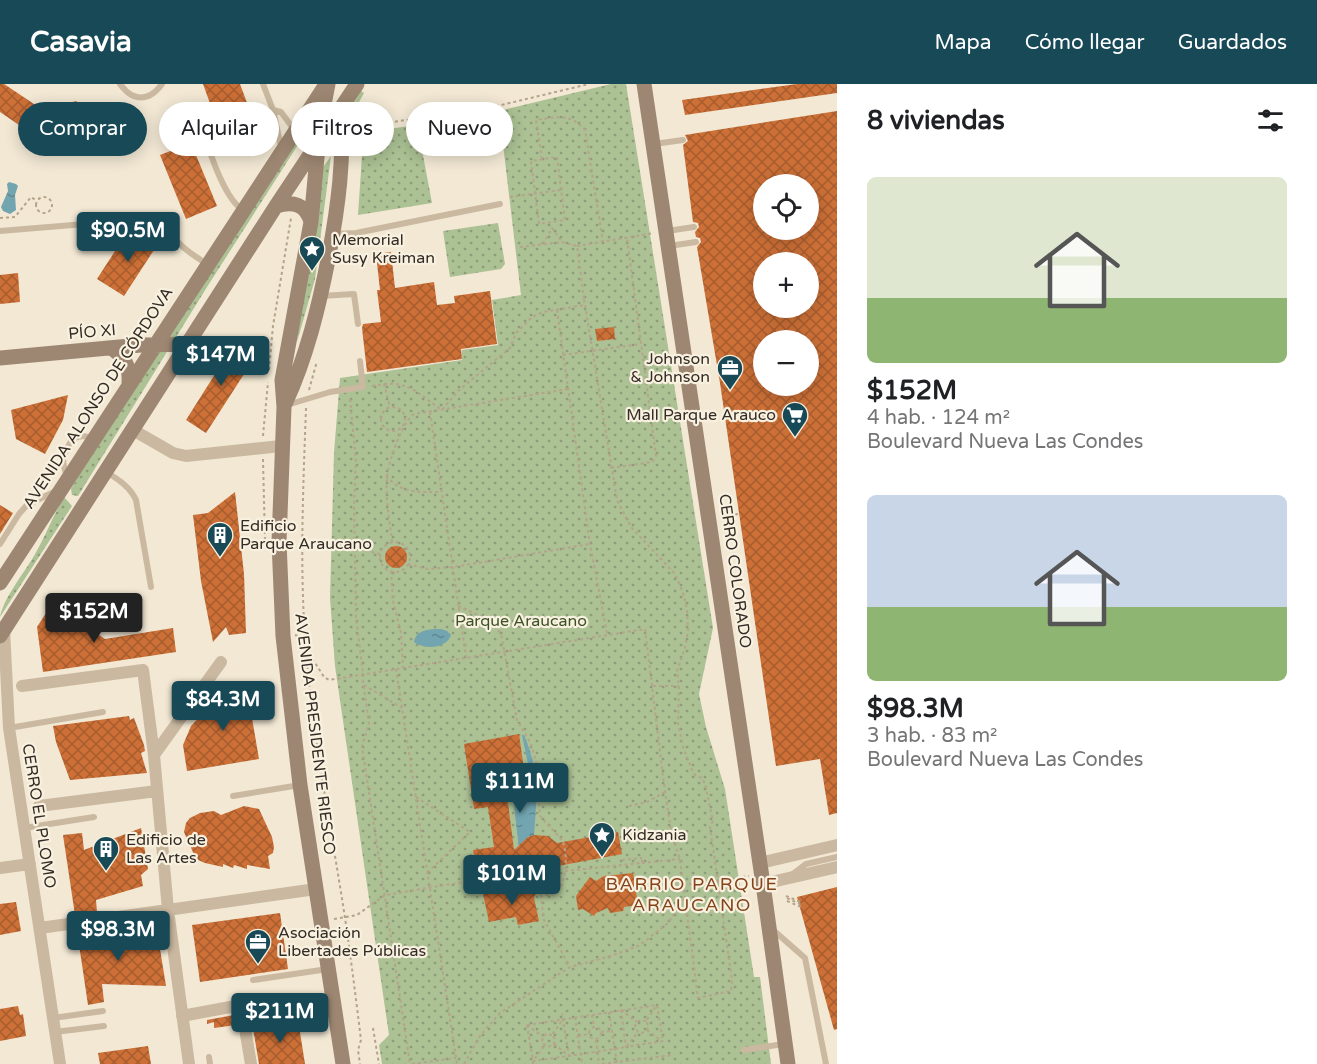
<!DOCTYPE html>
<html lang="es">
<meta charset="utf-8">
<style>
body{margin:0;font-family:"Varela Round",sans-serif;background:#f6f6f6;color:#202124;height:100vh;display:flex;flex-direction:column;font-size:22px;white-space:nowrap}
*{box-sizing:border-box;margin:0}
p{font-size:20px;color:#757577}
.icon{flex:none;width:33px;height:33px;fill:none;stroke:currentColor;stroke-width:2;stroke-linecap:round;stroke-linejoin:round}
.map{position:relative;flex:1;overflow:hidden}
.drawer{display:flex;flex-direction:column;background:#fff;width:480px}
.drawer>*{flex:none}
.hud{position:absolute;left:18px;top:18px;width:570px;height:54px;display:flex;gap:12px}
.fabs{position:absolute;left:753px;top:90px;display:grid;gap:12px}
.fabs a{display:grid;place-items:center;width:66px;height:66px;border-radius:50%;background:#fff;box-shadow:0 3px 15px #0003;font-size:30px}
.price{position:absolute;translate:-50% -51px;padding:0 14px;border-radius:6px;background:#184956;color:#fff;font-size:20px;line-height:39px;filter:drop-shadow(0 2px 3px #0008)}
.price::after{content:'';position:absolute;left:50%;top:36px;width:18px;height:14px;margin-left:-9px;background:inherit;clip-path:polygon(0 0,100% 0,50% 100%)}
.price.selected{background:#222;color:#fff}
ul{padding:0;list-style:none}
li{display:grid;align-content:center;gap:12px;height:318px;padding:0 30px}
li span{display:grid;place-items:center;height:186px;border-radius:9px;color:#555}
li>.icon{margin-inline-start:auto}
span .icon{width:108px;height:108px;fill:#fffc;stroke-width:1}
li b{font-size:26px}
h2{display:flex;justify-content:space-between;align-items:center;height:72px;padding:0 30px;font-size:26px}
.pill{padding:0 21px;border-radius:27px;background:#fff;box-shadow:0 3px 15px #0003;font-size:21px;line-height:54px}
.pill.selected{background:#184956;color:#fff}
header{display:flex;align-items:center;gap:36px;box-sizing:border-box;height:84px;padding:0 30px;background:#184956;color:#fff}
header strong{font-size:28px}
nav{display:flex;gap:33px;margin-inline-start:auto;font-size:21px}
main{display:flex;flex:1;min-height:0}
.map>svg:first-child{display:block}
</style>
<header>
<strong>Casavia</strong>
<nav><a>Mapa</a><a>Cómo llegar</a><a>Guardados</a></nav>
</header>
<main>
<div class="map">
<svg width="837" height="980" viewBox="0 0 837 980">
<defs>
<pattern id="green-dots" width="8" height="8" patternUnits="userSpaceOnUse" patternTransform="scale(1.5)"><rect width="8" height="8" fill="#acc194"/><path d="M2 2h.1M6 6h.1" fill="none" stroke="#8d9d79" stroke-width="1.8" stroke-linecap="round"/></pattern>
<pattern id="water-ripples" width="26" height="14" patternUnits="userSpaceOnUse" patternTransform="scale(1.5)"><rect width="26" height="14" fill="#72a5b0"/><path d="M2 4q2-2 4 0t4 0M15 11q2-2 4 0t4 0" fill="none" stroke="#5e878f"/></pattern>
<pattern id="building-cross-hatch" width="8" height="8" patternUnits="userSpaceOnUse" patternTransform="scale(1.5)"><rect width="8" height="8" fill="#cd7037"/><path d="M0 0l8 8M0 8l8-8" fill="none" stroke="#a75c2e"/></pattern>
</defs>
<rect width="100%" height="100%" fill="#f2e8d4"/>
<path fill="url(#green-dots)" d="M611 0H626L713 544 699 610 706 643 725 705 754 893H760L771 980H382L379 961 389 951 335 582 330 514 334 369 340 294 462 276V266L498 261 492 216 521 211 499 27Z
M361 7 364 9 358 20 360 39H363L364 45 352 57 348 58V30Z
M435 38 436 47 419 50 432 119 358 131 362 72 376 47Z
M303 47V53L207 203 78 412 72 411 71 405 79 391Z
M331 72 315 195 297 258 304 186 321 86Z
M498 139 505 180 501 185 450 193 443 147Z
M64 413 72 422 0 533C3 515 24 489 34 472 45 453 53 432 64 413Z"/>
<path fill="url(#water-ripples)" d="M9 98 16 100 18 102 15 111 16 126 10 130 3 127 1 123 8 107 7 100Z
M441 545 447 547 451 551C446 565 425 566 414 558 416 545 431 545 441 545Z
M522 651H524C540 688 537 712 534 751L528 753 519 764 513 714H531L535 707 532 699Z"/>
<path fill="url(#building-cross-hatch)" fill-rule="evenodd" d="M0 0H4L58 36 65 20 76 17 86 24 88 33 82 44H69L54 65 0 28Z
M203 0H240L258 48 225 61Z
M797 0H837V9L685 31 682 16Z
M837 27V729L829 731 820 675 776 682 720 299 697 163 701 158 700 154 696 153 695 148 699 143 698 139 693 138 683 61 688 57 685 51ZM764 100H808V146H764ZM764 178H808V224H764ZM764 256H808V302H764Z
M191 59 217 122 186 135 160 71Z
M156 147 163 152 124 212 97 195 126 150 145 162Z
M391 168 395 204 434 198 437 221 455 219 454 212 490 207 497 260 461 265 462 275 367 288 362 244 363 240 381 238 377 206H380L376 170Z
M18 189 20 218 0 220V191Z
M614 243 615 255 597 257 595 245Z
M236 257 257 270 206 349 186 336Z
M68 311 63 336 45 370 16 355 11 326Z
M235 408 244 490 246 549 229 551 226 543 213 558 201 497 193 431 208 429Z
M0 421 13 429 0 450Z
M385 473a11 11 0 1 1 22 0a11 11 0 1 1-22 0Z
M52 520 62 527 60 531 78 542 80 538 105 555 173 544 176 568 43 588 37 543Z
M246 599 259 675 187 687 183 661 191 642 218 614 224 603Z
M129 632 130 636 134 634 144 661 145 667 141 669 147 689 70 696 56 658 53 642Z
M519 650 527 707 507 711 514 766 528 753 534 751 548 752 557 759 618 748 622 770 558 782 547 791 532 795 522 784 519 778 476 784 473 766 494 763 488 723 474 725 464 660Z
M244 722 259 725 272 753 274 763 273 769 268 772 270 785 247 781V785L234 781 233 784 223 780V783L205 779 196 775 184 748 186 739 190 734 200 729 214 727 221 731Z
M141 744 148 785 141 791 143 802 96 816 97 828 75 831 63 751 82 749 84 766Z
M633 789 638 821 624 823 623 827 610 829 608 824 596 829 594 832 583 825 578 826 576 812 590 793 596 797 604 792Z
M837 803V945L834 946 797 813Z
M521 804 536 809 534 814 539 837 518 841 516 833 489 838 483 810 520 806Z
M16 818 21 847 0 851V820Z
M280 829 288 885 200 898 192 841Z
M100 844V847L149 852 151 862 160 865 166 902 102 900 104 918 88 921 77 847Z
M18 922 20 931 23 930 26 952 0 957V925Z
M234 931 236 941 214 944V938L207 940V936Z
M298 936 305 980H259L253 944Z
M148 962 151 980H100L98 969Z"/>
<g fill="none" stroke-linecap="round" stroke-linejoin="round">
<path stroke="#b5a38b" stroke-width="2" stroke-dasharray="3 3" stroke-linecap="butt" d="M355 60 364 48 380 40 497 22 589 0
M557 73 565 136 539 140 531 77Z
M542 75 536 36C556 33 571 29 585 46L603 158
M510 113 561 106
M36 121a8 8 0 1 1 16 0a8 8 0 1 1-16 0Z
M0 134 15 133 31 113 37 117
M543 160 552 144 562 158
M577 162 654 149
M520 163 562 158 577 162 584 215
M557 226 590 460 607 549
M563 271 640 260
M269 286 273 242 291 134
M384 300C410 297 422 313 442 326L458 307 510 264 516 249 532 233 543 228 585 221
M372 302 384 300 390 323
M309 306 317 277
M350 315 356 378 354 418 356 533 363 590
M381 335a12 12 0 1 1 24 0a12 12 0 1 1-24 0Z
M306 324C303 408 299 494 307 578 315 664 332 749 345 834 351 875 356 915 361 956L358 966 360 980
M430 328 466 573
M263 352 268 298
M263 375 265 457
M611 384 652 378 656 372 627 154
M386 392C402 410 419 408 441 408
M729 431 739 430
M392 458C390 437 385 414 387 393 388 379 402 338 414 330L568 305
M380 473a15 15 0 1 1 30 0a15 15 0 1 1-30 0Z
M354 464 380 470
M408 480 428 485 453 483 590 460
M391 487 393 517 401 549 403 584
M458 522 491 537 501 550 517 636 531 660 536 677 540 732 562 756C568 769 567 794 559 805 555 810 547 811 541 813L544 836 570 883
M295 551 298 552 324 593 329 596 645 545 665 708 672 752 680 775 698 914 731 907 732 896 710 743 713 737 705 700 702 694 695 691 692 686 683 663 678 639 679 602 677 587 685 564 688 547 687 525 683 509 675 490 631 443 617 416 584 215
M396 585 457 980
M362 590 369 640 362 662 410 980
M364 601 402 624
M653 602H679
M416 713 470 748 428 788
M629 722 647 718 665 708
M622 776 642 774
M642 779 680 775
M565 787 642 779V774
M683 801 749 792
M541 812 540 809 554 804 553 802
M786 812 803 819
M787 814 802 821
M787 817 801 823
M334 835 357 831 385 811 512 790C524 801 537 811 553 802
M621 926 637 938
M609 928 617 980
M592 931 594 943
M575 933 582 980
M646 937 641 936 637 938 635 942 638 948 642 949 647 946 648 941 646 937 657 921
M527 941 657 921 663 957 626 963 621 926 620 922
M527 941 533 977 569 972 562 930
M527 941 542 952
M589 949a6 6 0 1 1 12 0a6 6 0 1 1-12 0Z
M373 944 379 980
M647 946 662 957
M601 948 612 947
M552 951 547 950 543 952 542 959 548 963 554 960 555 955 552 951 563 935
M578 952 589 950
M596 956 599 980
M554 960 569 972 626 963 638 948
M412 980 456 974
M464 980 480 952 500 929 570 883 611 872 640 861 668 839 684 815
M533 980V977L544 962
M602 980 673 971"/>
<path stroke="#cab9a0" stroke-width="6" d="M120 0C133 18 149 18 162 0
M263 0 273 26 281 63
M273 26 281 28 295 47
M197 31C206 55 222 114 243 126
M654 60 683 56
M0 147 145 135C165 141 169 150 183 163 190 169 199 175 207 180
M667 147 694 143
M333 150 356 149 500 120
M669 162 696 158
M321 212 354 210 358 240
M287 321 330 308 363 303 360 277
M106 388C118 395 130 403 136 416L151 503
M67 392C60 374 63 370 73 354L83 352 93 354
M0 460 19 430 27 421 56 407
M9 644 103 628
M233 712 300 701
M24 744 94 733
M793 790 806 780 837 773
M772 845 805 874 826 980
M253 896 328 885
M53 934 103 927
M55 948 104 942
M744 966 784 960
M209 973 210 980"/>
<path stroke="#cab9a0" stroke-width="12" d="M133 346 173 369 186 372 281 362
M4 545 9 644 60 980
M22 602 143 586 154 671
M39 722 157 707
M760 779 837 761
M0 784 30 780
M763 800 837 783
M40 844 316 805
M182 932 241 921 251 980
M189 980 168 826 154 671 221 578"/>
<path stroke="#9d8772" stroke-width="15" d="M328 0 320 41 311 138 282 296 284 323 279 458 283 552 300 701 343 980
M644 0 763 800 788 980
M276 122C293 117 306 120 311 138
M111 264C125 273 130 283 129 299
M0 274 141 261 188 260
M285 320C307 272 319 222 329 171 338 123 345 73 340 25
M0 499 323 5
M0 552 276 122 357 0"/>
</g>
<defs>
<g id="sight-pin" transform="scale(1.35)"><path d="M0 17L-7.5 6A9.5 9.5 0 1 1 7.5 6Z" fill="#184956" stroke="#f9f1e0"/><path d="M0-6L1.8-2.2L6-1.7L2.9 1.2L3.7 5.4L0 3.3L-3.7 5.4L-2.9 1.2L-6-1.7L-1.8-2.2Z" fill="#fff"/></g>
<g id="office-pin" transform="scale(1.35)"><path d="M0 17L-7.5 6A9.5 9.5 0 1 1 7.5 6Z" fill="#184956" stroke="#f9f1e0"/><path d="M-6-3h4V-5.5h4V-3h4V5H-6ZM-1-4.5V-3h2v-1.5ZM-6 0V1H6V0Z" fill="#fff"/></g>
<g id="supermarket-pin" transform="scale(1.35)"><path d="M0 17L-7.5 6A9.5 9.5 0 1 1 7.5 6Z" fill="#184956" stroke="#f9f1e0"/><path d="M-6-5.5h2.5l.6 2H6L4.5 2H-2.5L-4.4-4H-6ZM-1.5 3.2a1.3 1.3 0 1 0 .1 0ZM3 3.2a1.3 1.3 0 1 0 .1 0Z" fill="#fff"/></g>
<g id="building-pin" transform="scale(1.35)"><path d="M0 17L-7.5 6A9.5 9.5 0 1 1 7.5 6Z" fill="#184956" stroke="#f9f1e0"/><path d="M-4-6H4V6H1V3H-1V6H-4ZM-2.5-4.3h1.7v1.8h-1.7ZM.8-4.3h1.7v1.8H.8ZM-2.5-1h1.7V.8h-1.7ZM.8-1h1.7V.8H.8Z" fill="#fff"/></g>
</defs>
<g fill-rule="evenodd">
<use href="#sight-pin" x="312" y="165"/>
<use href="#office-pin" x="730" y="284"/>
<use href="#supermarket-pin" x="795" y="331"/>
<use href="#building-pin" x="220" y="451"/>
<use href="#sight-pin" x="602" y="751"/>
<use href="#building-pin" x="106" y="765"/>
<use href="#office-pin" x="258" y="858"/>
</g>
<g text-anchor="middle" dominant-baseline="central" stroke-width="4.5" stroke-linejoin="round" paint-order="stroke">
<g font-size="16" fill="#332b24" stroke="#f9f1e0" text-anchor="start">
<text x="332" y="156">Memorial<tspan x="332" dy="18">Susy Kreiman</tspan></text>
<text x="710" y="275" text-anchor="end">Johnson<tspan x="710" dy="18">&amp; Johnson</tspan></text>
<text x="776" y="331" text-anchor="end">Mall Parque Arauco</text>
<text x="240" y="442">Edificio<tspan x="240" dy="18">Parque Araucano</tspan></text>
<text x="622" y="751">Kidzania</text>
<text x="126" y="756">Edificio de<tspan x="126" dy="18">Las Artes</tspan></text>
<text x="278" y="849">Asociación<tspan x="278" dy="18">Libertades Públicas</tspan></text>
</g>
<g font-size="16" fill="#332b24" stroke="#f9f1e0">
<text transform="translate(92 248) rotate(-5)">PÍO XI</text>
<text transform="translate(98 314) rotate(-57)">AVENIDA ALONSO DE CÓRDOVA</text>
<text transform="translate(735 487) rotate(82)">CERRO COLORADO</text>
<text transform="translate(315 650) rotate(83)">AVENIDA PRESIDENTE RIESCO</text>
<text transform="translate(39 732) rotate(81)">CERRO EL PLOMO</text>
</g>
<g font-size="16" fill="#3c5226" stroke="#f9f1e0">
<text x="521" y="537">Parque Araucano</text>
</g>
<g font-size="18" letter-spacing="1.5" fill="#864219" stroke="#f9f1e0">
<text x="692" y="800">BARRIO PARQUE<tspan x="692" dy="21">ARAUCANO</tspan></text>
</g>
</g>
</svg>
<div class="fabs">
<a><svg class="icon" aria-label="locate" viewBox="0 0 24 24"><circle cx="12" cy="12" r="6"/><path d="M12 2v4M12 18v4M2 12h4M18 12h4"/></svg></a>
<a>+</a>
<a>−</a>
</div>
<b class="price" style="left:128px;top:179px">$90.5M</b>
<b class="price" style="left:221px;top:303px">$147M</b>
<b class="price selected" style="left:94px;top:560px">$152M</b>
<b class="price" style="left:223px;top:648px">$84.3M</b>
<b class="price" style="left:520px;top:730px">$111M</b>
<b class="price" style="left:512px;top:822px">$101M</b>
<b class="price" style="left:118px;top:878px">$98.3M</b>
<b class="price" style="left:280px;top:960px">$211M</b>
<div class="hud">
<a class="pill selected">Comprar</a>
<a class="pill">Alquilar</a>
<a class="pill">Filtros</a>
<a class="pill">Nuevo</a>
</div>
</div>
<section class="drawer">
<h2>8 viviendas<svg class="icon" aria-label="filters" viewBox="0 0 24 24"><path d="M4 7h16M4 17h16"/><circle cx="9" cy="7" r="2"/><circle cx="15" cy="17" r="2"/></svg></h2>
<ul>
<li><span style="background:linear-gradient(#dfe7d0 65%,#8fb573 0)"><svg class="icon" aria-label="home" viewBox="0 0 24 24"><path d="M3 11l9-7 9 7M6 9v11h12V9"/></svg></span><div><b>$152M</b><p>4 hab. · 124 m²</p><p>Boulevard Nueva Las Condes</p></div></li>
<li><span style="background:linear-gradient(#c9d6e8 60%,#8fb573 0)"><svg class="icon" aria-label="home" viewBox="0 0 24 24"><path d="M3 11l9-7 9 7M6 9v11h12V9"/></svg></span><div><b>$98.3M</b><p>3 hab. · 83 m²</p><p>Boulevard Nueva Las Condes</p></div></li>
</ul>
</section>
</main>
